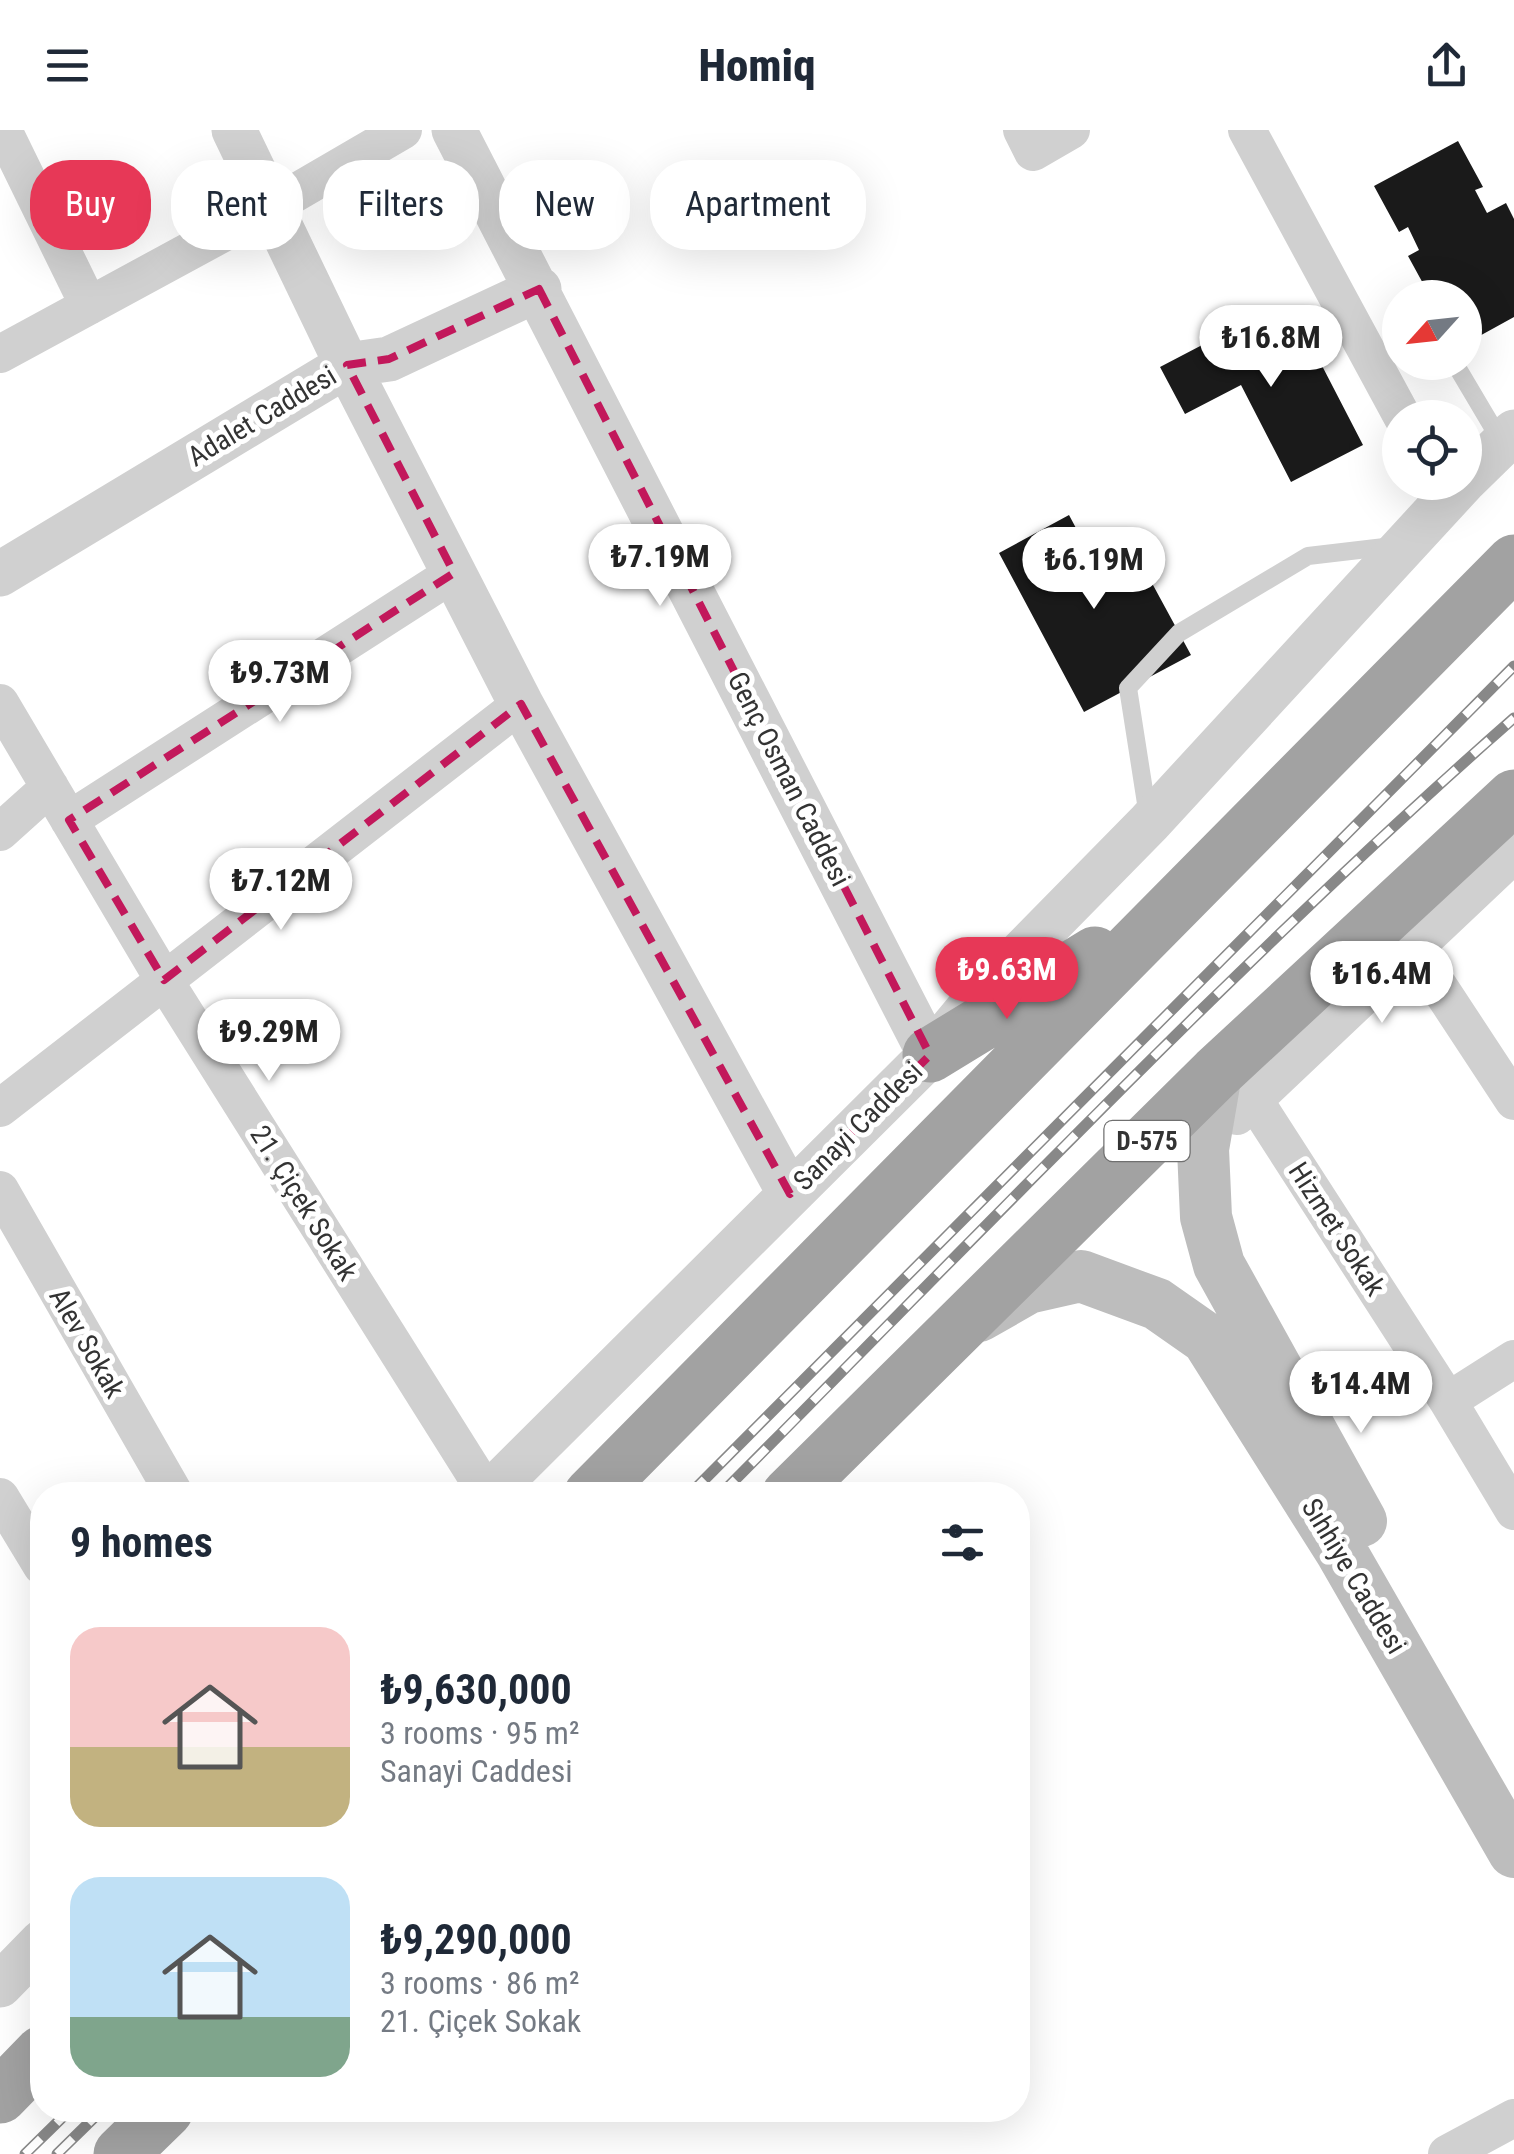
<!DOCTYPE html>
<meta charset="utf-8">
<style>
body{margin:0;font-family:"Roboto Condensed",sans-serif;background:#f6f6f7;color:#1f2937;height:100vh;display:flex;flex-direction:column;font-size:38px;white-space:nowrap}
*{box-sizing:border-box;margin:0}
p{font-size:32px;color:#747a83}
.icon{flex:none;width:55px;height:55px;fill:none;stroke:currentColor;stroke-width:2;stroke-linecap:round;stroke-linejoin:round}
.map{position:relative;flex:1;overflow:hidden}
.panel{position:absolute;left:30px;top:1352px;width:1000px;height:640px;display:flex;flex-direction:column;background:#fff;border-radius:40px;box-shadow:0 10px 40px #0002}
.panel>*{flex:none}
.guide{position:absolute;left:30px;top:30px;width:1000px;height:90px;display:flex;gap:20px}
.needle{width:65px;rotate:243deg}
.buttons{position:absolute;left:1382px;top:150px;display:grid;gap:20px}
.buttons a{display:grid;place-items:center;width:100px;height:100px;border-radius:50%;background:#fff;box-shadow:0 10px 40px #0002;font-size:50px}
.price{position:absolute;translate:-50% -85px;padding:0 22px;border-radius:35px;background:#fff;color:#222;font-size:32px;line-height:65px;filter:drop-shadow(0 2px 5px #0008)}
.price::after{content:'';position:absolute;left:50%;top:60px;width:30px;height:22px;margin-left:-15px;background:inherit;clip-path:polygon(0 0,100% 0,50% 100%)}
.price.selected{background:#e73857;color:#fff}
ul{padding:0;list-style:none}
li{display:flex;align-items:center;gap:30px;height:250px;padding:0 40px}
li span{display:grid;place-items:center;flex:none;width:280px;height:200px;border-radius:30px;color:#555}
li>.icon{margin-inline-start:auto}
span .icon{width:120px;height:120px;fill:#fffc;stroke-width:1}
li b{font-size:42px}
h2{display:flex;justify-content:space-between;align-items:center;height:120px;padding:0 40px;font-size:42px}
.chip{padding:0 35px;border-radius:40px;background:#fff;box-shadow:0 10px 40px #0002;font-size:35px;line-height:90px}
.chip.selected{background:#e73857;color:#fff}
header{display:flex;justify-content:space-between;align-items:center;height:130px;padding:0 40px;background:#fff;font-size:45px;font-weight:800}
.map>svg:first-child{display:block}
</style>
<header><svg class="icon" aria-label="menu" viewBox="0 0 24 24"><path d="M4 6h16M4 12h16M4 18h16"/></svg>Homiq<svg class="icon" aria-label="share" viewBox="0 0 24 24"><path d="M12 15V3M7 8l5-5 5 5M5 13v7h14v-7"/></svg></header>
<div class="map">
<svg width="1514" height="2024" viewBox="0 0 1514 2024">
<rect width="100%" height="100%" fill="#fff"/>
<path fill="#1a1a1a" d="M1458 11 1483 57 1475 60 1487 83 1506 73 1514 89V187L1465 214V168H1431L1408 126 1419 120 1408 97 1399 102 1374 56Z
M1277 176 1293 205 1303 199 1363 315 1291 352 1241 255 1185 284 1160 237Z
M1069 385 1092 428 1128 409 1191 525 1084 582 999 423Z"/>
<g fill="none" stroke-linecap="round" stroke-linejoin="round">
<path stroke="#d0d0d0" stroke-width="18" d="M1454 232 1502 313
M1148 686 1128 558 1179 503 1308 426 1393 416"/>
<path stroke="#d0d0d0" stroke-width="38" d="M3 0 89 176
M1022 0 1033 22 1071 0
M1247 0 1403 288
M0 224 271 77 403 0
M0 573 164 850 488 1365
M69 690 454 443
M0 702 50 657
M1414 819 1514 971
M1254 970 1448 1271 1514 1381
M0 978 521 574
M1237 986 1514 724
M0 1060 175 1365
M1448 1271 1514 1229
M0 1367 42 1436
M1447 2024 1514 1988"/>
<path stroke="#d0d0d0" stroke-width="45" d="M234 0 347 235 521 574 790 1064
M454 0 930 925
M1465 350 1514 302
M0 444 347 235 389 229 539 159
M488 1365 930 925 978 867 1149 693 1463 352
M0 1855 42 1812"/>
<path stroke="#bdbdbd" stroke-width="52" d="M1216 943 1203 1019 1206 1087 1219 1135 1361 1391
M979 1186 1028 1158 1081 1146 1157 1174 1207 1209 1342 1423 1514 1722"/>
<path stroke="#a2a2a2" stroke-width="55" d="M930 925 1095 824
M591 1365 1514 432
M789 1365 1216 943 1514 667
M0 1966 42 1923
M121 2024 166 1980"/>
<g stroke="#888" stroke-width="11">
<path id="rail" d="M689 1365 1514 536
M720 1365C981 1103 1236 832 1514 588
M25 2024 70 1980
M57 2024 102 1980"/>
</g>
<use href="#rail" stroke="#fff" stroke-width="8" stroke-dasharray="22" stroke-linecap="butt"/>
</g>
<path fill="none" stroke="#c2185b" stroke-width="8" stroke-dasharray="20 12" stroke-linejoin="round" d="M539 159 930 925 790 1064 521 574 164 850 69 690 454 443 347 235 389 229Z"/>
<g text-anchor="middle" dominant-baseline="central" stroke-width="10" stroke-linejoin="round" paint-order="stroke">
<rect fill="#fff" stroke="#707070" stroke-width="2.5" x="1104.5" y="991" width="85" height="40" rx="8"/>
<g font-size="25" font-weight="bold" fill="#333">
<text x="1147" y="1011">D-575</text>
</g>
<g font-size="28" fill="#333" stroke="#fff">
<text transform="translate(262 286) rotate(-31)">Adalet Caddesi</text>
<text transform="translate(789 649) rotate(63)">Genç Osman Caddesi</text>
<text transform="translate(858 996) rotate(-45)">Sanayi Caddesi</text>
<text transform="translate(304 1073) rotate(58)">21. Çiçek Sokak</text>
<text transform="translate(1337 1099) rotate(57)">Hizmet Sokak</text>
<text transform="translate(87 1213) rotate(60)">Alev Sokak</text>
<text transform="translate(1354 1446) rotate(59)">Sıhhiye Caddesi</text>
</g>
</g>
</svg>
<div class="buttons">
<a><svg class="needle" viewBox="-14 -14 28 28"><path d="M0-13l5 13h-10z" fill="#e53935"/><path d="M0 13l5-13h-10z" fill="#747a83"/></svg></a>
<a><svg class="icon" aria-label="locate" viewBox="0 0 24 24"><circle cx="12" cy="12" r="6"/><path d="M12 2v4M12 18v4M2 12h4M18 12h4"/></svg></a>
</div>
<b class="price" style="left:1271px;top:260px">₺16.8M</b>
<b class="price" style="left:660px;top:479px">₺7.19M</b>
<b class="price" style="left:1094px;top:482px">₺6.19M</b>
<b class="price" style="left:280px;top:595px">₺9.73M</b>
<b class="price" style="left:281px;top:803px">₺7.12M</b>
<b class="price selected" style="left:1007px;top:892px">₺9.63M</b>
<b class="price" style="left:1382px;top:896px">₺16.4M</b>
<b class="price" style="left:269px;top:954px">₺9.29M</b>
<b class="price" style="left:1361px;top:1306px">₺14.4M</b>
<div class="guide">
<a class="chip selected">Buy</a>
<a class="chip">Rent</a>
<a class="chip">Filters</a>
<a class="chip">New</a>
<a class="chip">Apartment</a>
</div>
<section class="panel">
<h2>9 homes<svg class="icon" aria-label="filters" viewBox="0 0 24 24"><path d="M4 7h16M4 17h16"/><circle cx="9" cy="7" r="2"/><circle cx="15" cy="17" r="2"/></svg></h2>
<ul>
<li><span style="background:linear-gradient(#f6c9c9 60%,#c2b280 0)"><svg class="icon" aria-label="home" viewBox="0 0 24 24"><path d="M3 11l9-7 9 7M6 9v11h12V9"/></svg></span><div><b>₺9,630,000</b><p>3 rooms · 95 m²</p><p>Sanayi Caddesi</p></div></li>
<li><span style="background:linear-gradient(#bfe0f5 70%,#7fa58c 0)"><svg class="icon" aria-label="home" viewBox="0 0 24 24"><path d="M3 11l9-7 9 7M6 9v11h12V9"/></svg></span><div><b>₺9,290,000</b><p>3 rooms · 86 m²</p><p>21. Çiçek Sokak</p></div></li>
</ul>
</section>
</div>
